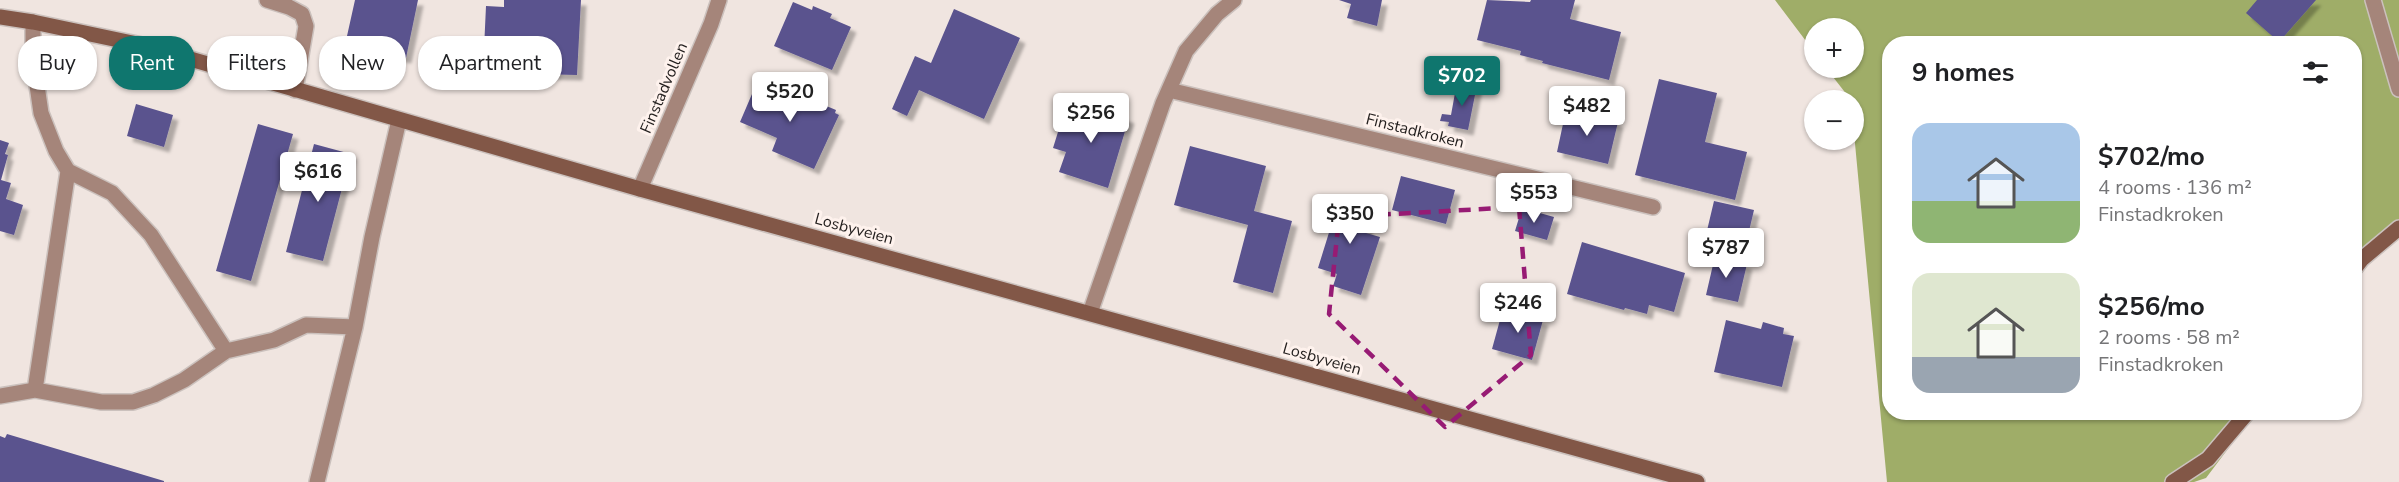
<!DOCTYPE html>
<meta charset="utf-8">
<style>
body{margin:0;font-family:"Nunito Sans",sans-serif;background:#f2f2f2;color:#202124;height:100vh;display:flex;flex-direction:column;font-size:22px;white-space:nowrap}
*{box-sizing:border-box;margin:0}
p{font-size:20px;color:#757577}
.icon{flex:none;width:33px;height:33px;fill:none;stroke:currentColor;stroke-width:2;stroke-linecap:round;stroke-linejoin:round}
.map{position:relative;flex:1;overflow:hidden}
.sheet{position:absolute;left:1882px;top:36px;width:480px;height:384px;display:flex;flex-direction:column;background:#fff;border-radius:24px;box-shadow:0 2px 4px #0004}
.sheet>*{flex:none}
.guide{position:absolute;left:18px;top:36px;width:570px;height:54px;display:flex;gap:12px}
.tools{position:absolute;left:1804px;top:18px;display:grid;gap:12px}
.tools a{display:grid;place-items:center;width:60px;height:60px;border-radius:50%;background:#fff;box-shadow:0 2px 4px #0004;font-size:30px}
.price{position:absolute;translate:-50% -51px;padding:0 14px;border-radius:6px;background:#fff;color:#222;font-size:20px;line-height:39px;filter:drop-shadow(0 2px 3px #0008)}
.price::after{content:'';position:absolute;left:50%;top:36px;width:18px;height:14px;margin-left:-9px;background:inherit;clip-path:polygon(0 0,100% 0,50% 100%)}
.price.on{background:#0f766e;color:#fff}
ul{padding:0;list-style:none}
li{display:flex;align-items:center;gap:18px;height:150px;padding:0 30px}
li span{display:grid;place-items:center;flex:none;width:168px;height:120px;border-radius:18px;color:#555}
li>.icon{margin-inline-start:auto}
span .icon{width:72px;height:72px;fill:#fffc;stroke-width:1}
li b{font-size:26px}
h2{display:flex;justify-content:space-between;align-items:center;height:72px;padding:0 30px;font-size:26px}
.chip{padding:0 21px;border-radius:24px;background:#fff;box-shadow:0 2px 4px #0004;font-size:21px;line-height:54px}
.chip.on{background:#0f766e;color:#fff}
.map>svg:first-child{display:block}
</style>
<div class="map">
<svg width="2399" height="482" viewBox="0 0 2399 482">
<defs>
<filter id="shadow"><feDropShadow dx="5.5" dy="5.5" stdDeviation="1.5" flood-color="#0004"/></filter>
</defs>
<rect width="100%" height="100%" fill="#f0e5e0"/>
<path fill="#9fad68" d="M1775 0H2399V225L2355 282V44H1890V412L2255 413 2206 478 2194 482H1887L1854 133V100H1851L1826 68H1854V28H1815V53Z"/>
<path fill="#5a538e" filter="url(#shadow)" d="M355 0H418L406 58 345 45Z
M504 0H581L577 75 536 74 537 44 505 43V50L484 49 486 6 504 7Z
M1339 0H1382L1377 26 1347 18 1351 4Z
M1487 0 1530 2 1531 0H1575L1570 19 1621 32 1609 80 1542 63 1543 61 1520 55 1521 51 1477 40Z
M2257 0H2316L2279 42 2246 13Z
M793 2 812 10 813 6 832 14 830 18 851 27 832 70 774 46Z
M954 9 1020 38 984 119 919 90 907 116 892 109 915 56 931 63Z
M1659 79 1717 93 1705 142 1747 152 1735 200 1635 175Z
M758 80 822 108 824 105 836 110 835 113 839 115 814 169 772 151 777 138 740 122Z
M1457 82 1477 85 1468 130 1448 126 1449 122 1440 121 1442 114 1451 115Z
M1082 103 1129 118 1108 188 1059 172 1066 152 1053 148 1063 116 1076 120Z
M136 104 173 115 164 147 127 136Z
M1566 110 1618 122 1608 164 1557 152Z
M258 124 293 134 251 281 216 271Z
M0 140 9 143 5 154 8 155 1 180 11 183 6 199 23 205 14 235 0 231Z
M314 144 351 154 323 261 286 252Z
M1190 146 1266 166 1254 211 1292 221 1273 293 1233 282 1248 225 1174 205Z
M1401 176 1455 190 1446 224 1392 210Z
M1341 194 1374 204 1366 233 1380 237 1361 295 1333 286 1337 274 1318 268Z
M1714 201 1754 210 1745 248 1705 239Z
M1522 208 1554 217 1547 240 1515 231Z
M1582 242 1685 273 1674 312 1649 305 1647 314 1625 308 1624 310 1567 294Z
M1715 256 1747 264 1738 302 1706 295Z
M1503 309 1543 320 1532 360 1492 349Z
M1726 320 1761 329 1763 322 1784 328 1783 334 1794 336 1782 387 1714 372Z
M7 434 164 481V482H0V436L5 438Z"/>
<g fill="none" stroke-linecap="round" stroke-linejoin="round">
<g stroke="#cbc1bd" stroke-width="18">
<path id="lane" d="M267 0 289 7 302 14 306 26 295 90
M33 22V58L41 113 56 151 68 171 112 193 151 235 226 351
M35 390 68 171
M0 396 35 390 101 402H133L154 395 184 380 226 351 274 340 306 325 355 327
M317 482 355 327 372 237 399 120"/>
</g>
<g stroke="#cbc1bd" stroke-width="18">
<path id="street" d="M2373 0 2399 89
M1169 90 1653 207
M640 189 711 24 719 0
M1090 313 1163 103 1186 51 1217 14 1234 0"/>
</g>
<g stroke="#cbc1bd" stroke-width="18">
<path id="secondary" d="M0 17 33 22 142 45 640 189 1697 482
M2355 268 2362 259 2399 228
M2173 482 2208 459 2248 412"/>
</g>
<use href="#lane" stroke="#a5857a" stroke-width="15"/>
<use href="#street" stroke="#a5857a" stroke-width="15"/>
<use href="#secondary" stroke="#825747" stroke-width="15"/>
</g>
<path fill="none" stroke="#971b74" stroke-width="4.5" stroke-dasharray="12 8" stroke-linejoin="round" d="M1519 207 1531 355 1445 427 1329 314 1339 217Z"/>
<g text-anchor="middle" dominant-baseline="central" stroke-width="6" stroke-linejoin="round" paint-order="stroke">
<g font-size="16" fill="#221e1d" stroke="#fef2ed">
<text transform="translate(664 88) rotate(-67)">Finstadvollen</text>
<text transform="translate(1415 131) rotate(14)">Finstadkroken</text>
<text transform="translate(854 229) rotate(15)">Losbyveien</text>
<text transform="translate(1322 359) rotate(16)">Losbyveien</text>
</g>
</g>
</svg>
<div class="tools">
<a>+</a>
<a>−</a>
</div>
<b class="price on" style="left:1462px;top:107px">$702</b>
<b class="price" style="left:790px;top:123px">$520</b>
<b class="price" style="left:1587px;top:137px">$482</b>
<b class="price" style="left:1091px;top:144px">$256</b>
<b class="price" style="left:318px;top:203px">$616</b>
<b class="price" style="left:1534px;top:224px">$553</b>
<b class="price" style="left:1350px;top:245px">$350</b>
<b class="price" style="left:1726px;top:279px">$787</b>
<b class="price" style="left:1518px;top:334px">$246</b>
<div class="guide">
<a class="chip">Buy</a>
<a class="chip on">Rent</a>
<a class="chip">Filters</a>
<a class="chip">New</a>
<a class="chip">Apartment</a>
</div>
<section class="sheet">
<h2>9 homes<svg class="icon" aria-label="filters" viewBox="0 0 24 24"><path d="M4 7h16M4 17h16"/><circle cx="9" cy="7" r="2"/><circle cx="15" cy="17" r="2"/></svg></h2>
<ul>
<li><span style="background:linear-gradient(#a9c7e8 65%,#8fb573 0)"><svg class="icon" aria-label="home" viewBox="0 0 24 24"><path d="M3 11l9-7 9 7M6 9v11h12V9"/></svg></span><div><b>$702/mo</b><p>4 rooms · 136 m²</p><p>Finstadkroken</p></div></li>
<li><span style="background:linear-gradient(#dfe7d0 70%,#9aa5b1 0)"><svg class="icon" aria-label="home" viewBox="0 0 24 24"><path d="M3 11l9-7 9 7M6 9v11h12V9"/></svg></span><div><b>$256/mo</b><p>2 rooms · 58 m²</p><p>Finstadkroken</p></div></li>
</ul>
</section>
</div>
